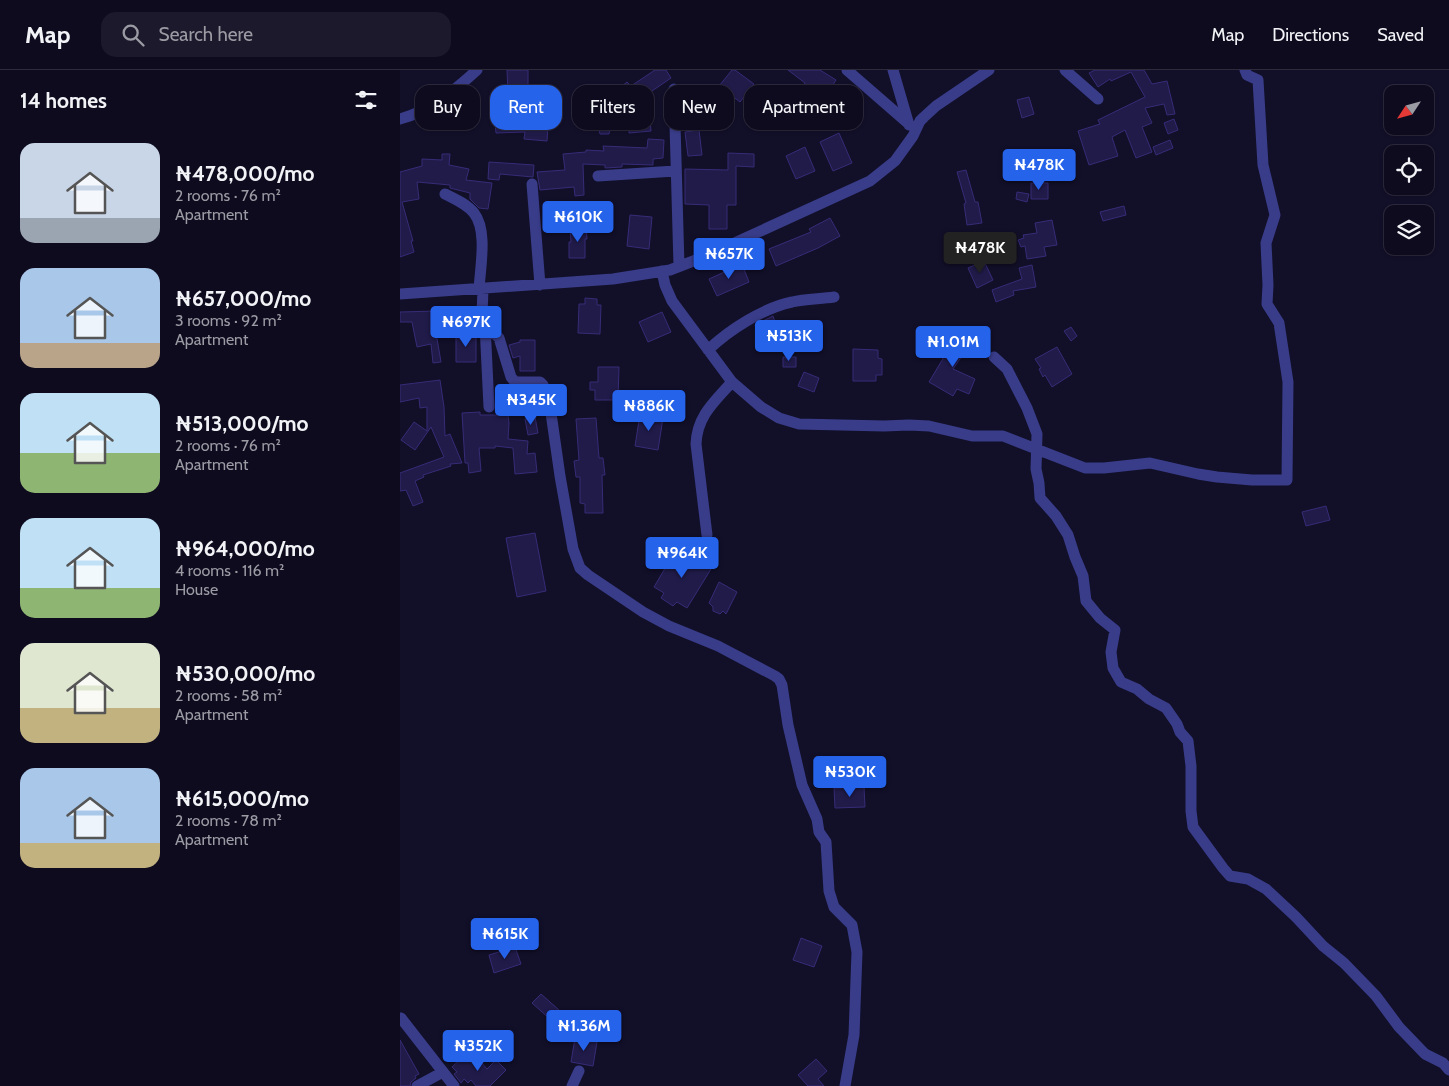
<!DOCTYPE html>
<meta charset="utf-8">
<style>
body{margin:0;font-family:Cabin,sans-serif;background:#1c192c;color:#f1f3f6;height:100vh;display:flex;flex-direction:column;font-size:19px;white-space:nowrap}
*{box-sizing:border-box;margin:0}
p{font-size:16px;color:#9b9ba4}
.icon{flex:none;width:28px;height:28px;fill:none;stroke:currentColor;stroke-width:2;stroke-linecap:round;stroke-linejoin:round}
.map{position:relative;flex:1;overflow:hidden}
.drawer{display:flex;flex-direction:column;background:#0e0b1f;width:400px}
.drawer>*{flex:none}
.guide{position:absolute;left:15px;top:15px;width:475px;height:45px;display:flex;gap:10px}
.needle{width:32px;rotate:234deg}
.buttons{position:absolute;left:984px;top:15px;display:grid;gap:10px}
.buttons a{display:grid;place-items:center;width:50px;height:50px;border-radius:10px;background:#0e0b1f;box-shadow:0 1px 4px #0004,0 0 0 1px #2e2b3d;font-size:25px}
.price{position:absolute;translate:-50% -42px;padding:0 11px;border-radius:5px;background:#2563eb;color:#fff;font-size:16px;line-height:32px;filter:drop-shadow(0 1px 2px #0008)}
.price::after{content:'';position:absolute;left:50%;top:30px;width:15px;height:11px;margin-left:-8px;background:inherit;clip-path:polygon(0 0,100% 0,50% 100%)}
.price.active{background:#222;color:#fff}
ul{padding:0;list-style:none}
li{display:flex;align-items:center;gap:15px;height:125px;padding:0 20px}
li span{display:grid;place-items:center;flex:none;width:140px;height:100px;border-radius:15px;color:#555}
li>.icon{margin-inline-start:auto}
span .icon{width:60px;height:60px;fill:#fffc;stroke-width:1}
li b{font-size:21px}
h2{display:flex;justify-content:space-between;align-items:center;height:60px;padding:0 20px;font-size:21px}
.tag{padding:0 18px;border-radius:15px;background:#0e0b1f;box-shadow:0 1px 4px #0004,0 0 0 1px #2e2b3d;font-size:18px;line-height:45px}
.tag.active{background:#2563eb;color:#fff}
header{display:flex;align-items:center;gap:30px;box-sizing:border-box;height:70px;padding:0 25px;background:#0e0b1f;border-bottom:1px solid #2e2b3d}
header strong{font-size:24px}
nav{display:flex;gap:28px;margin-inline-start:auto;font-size:18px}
.search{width:350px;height:45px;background:#1c192c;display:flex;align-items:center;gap:12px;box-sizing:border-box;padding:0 18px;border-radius:15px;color:#9b9ba4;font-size:19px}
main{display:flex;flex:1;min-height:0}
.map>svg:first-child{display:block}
</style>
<header>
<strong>Map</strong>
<div class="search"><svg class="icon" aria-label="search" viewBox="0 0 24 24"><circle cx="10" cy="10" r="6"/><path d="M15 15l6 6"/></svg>Search here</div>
<nav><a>Map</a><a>Directions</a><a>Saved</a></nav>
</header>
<main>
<section class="drawer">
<h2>14 homes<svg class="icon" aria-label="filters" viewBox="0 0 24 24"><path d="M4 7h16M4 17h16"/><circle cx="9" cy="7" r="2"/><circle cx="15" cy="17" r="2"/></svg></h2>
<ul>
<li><span style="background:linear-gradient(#c9d6e8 75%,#9aa5b1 0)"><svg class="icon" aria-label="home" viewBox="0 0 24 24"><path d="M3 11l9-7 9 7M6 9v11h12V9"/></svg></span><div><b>₦478,000/mo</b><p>2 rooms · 76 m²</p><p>Apartment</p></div></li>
<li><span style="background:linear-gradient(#a9c7e8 75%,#b9a48a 0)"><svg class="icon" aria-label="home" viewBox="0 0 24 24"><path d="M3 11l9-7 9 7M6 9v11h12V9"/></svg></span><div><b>₦657,000/mo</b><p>3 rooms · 92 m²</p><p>Apartment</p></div></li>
<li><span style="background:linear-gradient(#bfe0f5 60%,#8fb573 0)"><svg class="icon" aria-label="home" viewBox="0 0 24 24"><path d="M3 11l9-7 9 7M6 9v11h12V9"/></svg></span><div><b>₦513,000/mo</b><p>2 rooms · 76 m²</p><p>Apartment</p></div></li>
<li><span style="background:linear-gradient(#bfe0f5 70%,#8fb573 0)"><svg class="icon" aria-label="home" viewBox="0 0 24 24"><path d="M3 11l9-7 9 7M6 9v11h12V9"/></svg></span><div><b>₦964,000/mo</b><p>4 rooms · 116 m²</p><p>House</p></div></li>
<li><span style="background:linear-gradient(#dfe7d0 65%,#c2b280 0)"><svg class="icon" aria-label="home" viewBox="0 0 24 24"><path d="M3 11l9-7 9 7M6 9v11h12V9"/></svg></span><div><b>₦530,000/mo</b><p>2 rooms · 58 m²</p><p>Apartment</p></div></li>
<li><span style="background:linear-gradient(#a9c7e8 75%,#c2b280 0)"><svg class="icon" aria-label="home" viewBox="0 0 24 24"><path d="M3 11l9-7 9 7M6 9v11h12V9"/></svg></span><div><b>₦615,000/mo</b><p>2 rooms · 78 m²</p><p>Apartment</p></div></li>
</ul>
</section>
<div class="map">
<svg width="1049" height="1016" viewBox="0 0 1049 1016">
<rect width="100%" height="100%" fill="#120f29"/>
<path fill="#211b4a" stroke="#362c77" d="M107 0H128V23H108Z
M255 0H266L271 8 233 34 230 30 221 37 211 25 227 12 231 16Z
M332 0H335L354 14 340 32 319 16Z
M388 0H420L436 10 422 32 401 20 405 13Z
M695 0H744L752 14 767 11 775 44 767 45 764 34 745 38 752 53 742 57 752 82 736 88 725 60 712 67 718 86 689 95 678 61 700 54 698 50 745 27 731 2 711 11 710 9 698 17 689 3Z
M629 27 634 44 622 48 617 30Z
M126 29H144L143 55 148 56 147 71 124 69 125 62 96 63 95 53 126 52Z
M197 35 213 37 212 45 201 53H211L209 64H200L198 56 193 59Z
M302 40H321V50H302Z
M774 49 778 60 768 64 764 53Z
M250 50 251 61 229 63V52Z
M299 60 302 85 288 86 285 62Z
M439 63 452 93 433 101 420 72Z
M248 69 264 70 263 88 253 89V95L222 94V97L205 98V95L183 94 184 125 175 126 174 117 140 120 137 102 165 100 163 84 186 82V80L204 81 203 76 247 78Z
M770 70 773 78 756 85 753 77Z
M405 77 415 101 396 109 386 86Z
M328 83 354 84V97L336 96V135H327V159H309V135L285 134V99L328 100Z
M42 84H50L49 95 69 99 66 110 92 113 88 139 79 138 70 129V123L50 118V115L17 112 19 129 2 132 13 171H11L14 182 0 187V102L22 96V89L42 90Z
M89 92 134 95 133 107 100 104 99 110 88 109Z
M566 100 575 132H578L582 153 567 155 564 134 566 133 557 102Z
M631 113H648V129H631Z
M617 122 629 124 627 132 616 129Z
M724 136 726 145 703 151 700 142Z
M160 141V155H144V142Z
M230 145 252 147 249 179 227 176Z
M430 148 440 166 418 178 376 196 369 179 411 162 409 159Z
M652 150 657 175 644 177 646 186 627 189 625 176 621 177 618 170 624 168 623 165 637 163 635 153Z
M186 157 187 169H185V188H169V172H171L170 158Z
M575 166 578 179 558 184 555 171Z
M584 191 593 210 577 218 568 198Z
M342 194 349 212 317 226 309 209Z
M632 195 636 217 613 221 614 225 596 232 592 220 622 209 619 198Z
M185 228 197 229V235H201L200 264 178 263 179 234H185Z
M37 241 38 251H34L41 292 33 293 31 274 17 277 12 252H0V242Z
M262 242 271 262 248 272 239 252Z
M373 246 382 272 364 278 355 255Z
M671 257 677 266 671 271 664 261Z
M554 262 571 273 553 299 575 309 569 324 557 319 553 326 529 312 544 287 539 283Z
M56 263H76V292H56Z
M120 270H135V301H120V286L113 288 109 275 120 272Z
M657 277 672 304 652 317 645 305 643 307 639 299 641 298 635 289Z
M453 279 478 280V288L482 289V305H476V311H453Z
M383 287H396V297H383Z
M198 297H219L218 330H195V320H190V312H198Z
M404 302 419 308 414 322 398 316Z
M40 310 44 337 45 366 50 364 62 393 50 394 51 396 23 405 24 407 15 411 23 432 13 436 6 420 0 421V403L44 387 31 357 15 380 1 370 14 352 27 361V337L20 338 19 328 0 332V315Z
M141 334 143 342 132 346 130 338Z
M80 342V345H108L109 353 108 369 128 371 127 384 135 383 137 402 115 404 113 378 95 376V378H79L81 401 69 403 68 393H65L62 343Z
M240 344 263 348 258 380 235 376Z
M135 347 138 363 128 365 125 349Z
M196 348 199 388H203L205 405H202L203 443H185V434L180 433V407H176L174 391 179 390 176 349Z
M926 436 930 450 906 456 902 442Z
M135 463 146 521 117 527 106 468Z
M277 478 311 499 287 538 277 532 273 536 261 528 264 523 254 517Z
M319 512 337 522 326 544 323 541 320 544 313 541V537L309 533Z
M464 717 465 737 435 738 434 718Z
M401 868 422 876 414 897 393 890Z
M115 877 121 894 94 903 89 885Z
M141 924 159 940 151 950 132 933Z
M175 968 197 972 193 996 171 992Z
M0 970 19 1004 15 1006 16 1008 11 1012 10 1016H0Z
M66 984 77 996 81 992 87 999 96 990 106 1000 90 1016H76L71 1010 68 1013 64 1009 61 1013 54 1004 57 1002 52 997Z
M416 989 427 1001 418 1009 424 1016H408L398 1005Z"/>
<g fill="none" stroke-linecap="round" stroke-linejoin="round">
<path stroke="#393c89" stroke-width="11" d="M447 0 509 54
M493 0 509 55
M665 0 698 29
M274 19 279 196
M0 49C30 41 54 21 77 0
M198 106 275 101
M132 114 140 215
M45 124C55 129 67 134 74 143 88 161 80 198 79 220
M262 201 265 215 272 231 332 312 361 337 379 348 399 354 484 356 509 355 529 356 572 366H603L685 398H704L750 393 798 404 817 407 852 410H887L888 312 879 253 867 234 868 215 866 173 875 145 863 95 858 10 847 5 845 0
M83 219 82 245 85 255 99 268 111 307 115 312H140L143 315 149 329 160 406 173 479 180 498 188 505 243 542 269 556 318 576 375 606 379 609 382 615 388 655 402 715 417 749 419 762 426 772 429 821 434 837 452 855 457 882 454 965 445 1016
M0 224 213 209 270 200 306 186 470 111 495 91 513 66 520 51 524 47 536 36 589 0
M85 255 89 337
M308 280C329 260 363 238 392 232 405 229 420 229 434 227
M594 287 607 299 627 338 637 364 636 399 639 413 640 428 656 446 668 465 675 487 683 506 686 531 700 548 715 560 711 582 713 598 721 612 737 619 749 629 766 638 777 654 780 662 788 671 791 696V741L793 757 823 798 830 806 848 809 866 819 896 847 923 876 944 893 976 926 999 957 1025 984 1043 993 1049 1000
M307 465 296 374C297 346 315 331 332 312
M1 948 54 1016
M17 1016 43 1002
M172 1016 179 1001"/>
</g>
</svg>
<div class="buttons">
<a><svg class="needle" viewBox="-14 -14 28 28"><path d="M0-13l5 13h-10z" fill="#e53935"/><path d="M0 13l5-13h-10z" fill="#9b9ba4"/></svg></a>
<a><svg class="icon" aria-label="locate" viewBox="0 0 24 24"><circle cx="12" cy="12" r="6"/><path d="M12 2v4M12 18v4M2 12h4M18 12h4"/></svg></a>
<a><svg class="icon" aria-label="layers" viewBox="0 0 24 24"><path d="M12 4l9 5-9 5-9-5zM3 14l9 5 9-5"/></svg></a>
</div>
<b class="price" style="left:639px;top:121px">₦478K</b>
<b class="price" style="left:178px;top:173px">₦610K</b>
<b class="price active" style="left:580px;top:204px">₦478K</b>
<b class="price" style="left:329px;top:210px">₦657K</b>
<b class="price" style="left:66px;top:278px">₦697K</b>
<b class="price" style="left:389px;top:292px">₦513K</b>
<b class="price" style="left:553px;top:298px">₦1.01M</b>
<b class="price" style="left:131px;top:356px">₦345K</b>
<b class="price" style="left:249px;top:362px">₦886K</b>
<b class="price" style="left:282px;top:509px">₦964K</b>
<b class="price" style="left:450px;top:728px">₦530K</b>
<b class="price" style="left:105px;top:890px">₦615K</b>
<b class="price" style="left:184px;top:982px">₦1.36M</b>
<b class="price" style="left:78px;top:1002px">₦352K</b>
<div class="guide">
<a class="tag">Buy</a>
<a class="tag active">Rent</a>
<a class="tag">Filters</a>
<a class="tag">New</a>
<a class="tag">Apartment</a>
</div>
</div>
</main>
